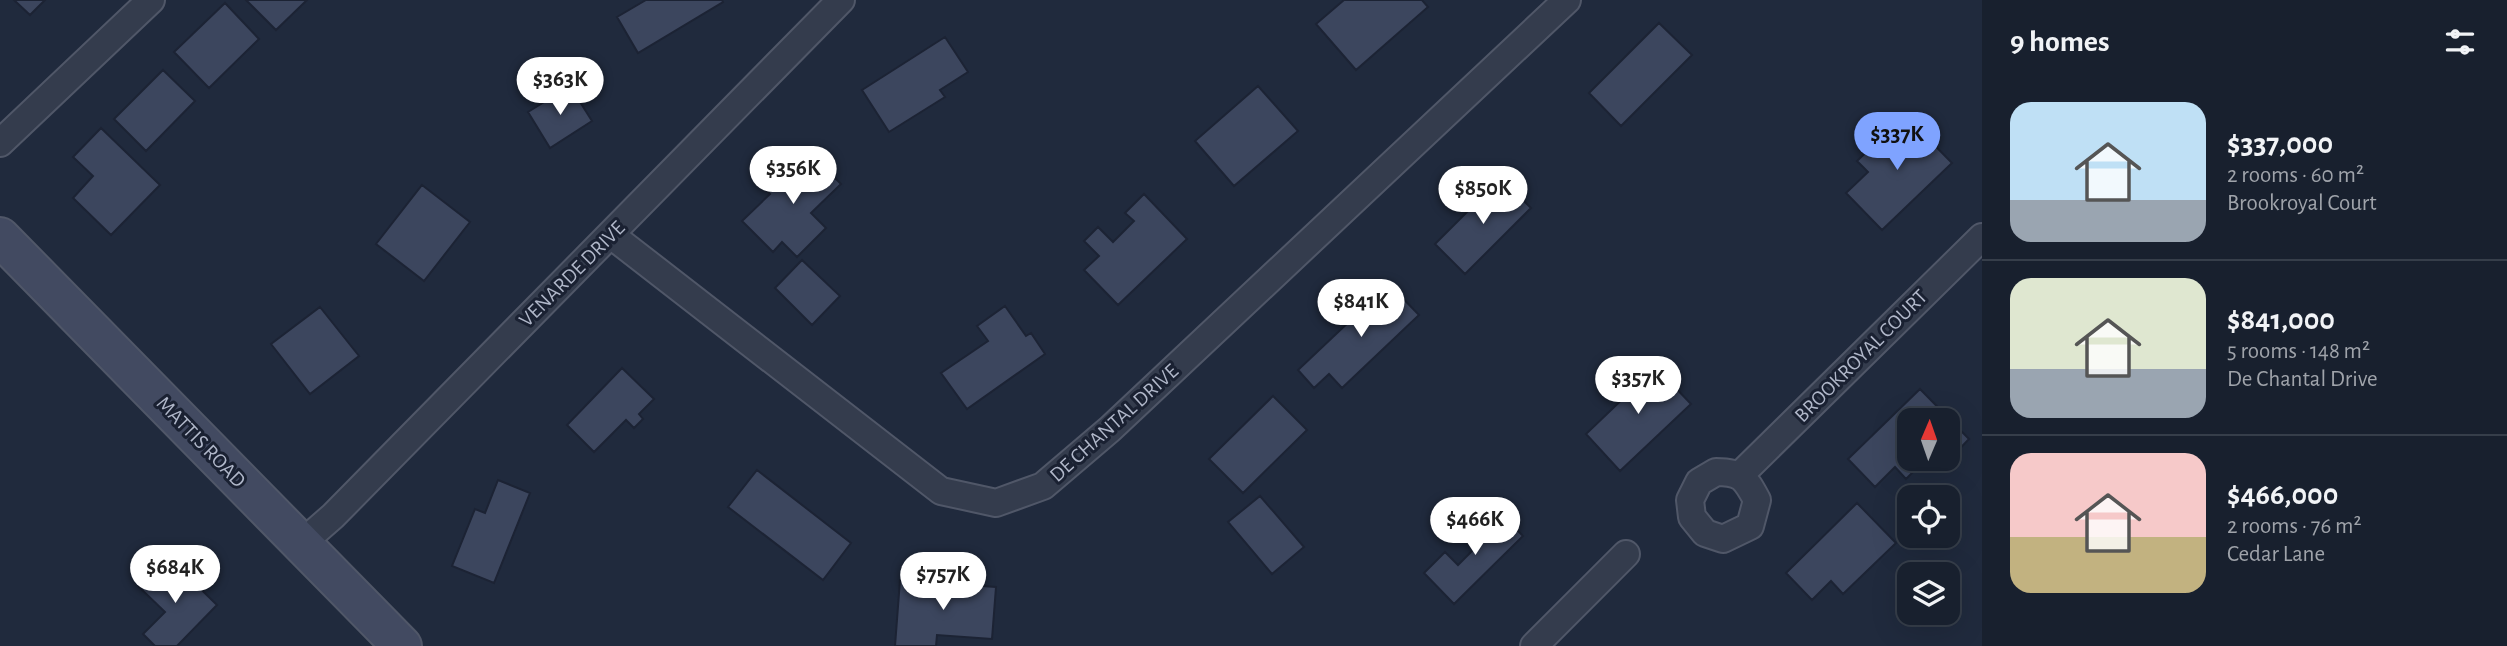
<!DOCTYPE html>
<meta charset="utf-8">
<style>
body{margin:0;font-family:"Alegreya Sans",sans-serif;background:#252d3a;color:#f1f3f6;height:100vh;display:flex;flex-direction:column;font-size:26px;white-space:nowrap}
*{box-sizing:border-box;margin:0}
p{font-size:23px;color:#9fa3aa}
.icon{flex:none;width:38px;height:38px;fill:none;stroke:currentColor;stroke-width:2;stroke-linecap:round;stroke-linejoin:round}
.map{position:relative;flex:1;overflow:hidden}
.sheet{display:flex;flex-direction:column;background:#18202e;width:525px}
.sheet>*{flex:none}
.needle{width:46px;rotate:2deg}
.buttons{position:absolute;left:1897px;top:408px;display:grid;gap:14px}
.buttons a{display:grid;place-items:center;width:63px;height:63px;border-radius:14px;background:#18202e;box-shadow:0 7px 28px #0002,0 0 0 2px #363e4a;font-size:35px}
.price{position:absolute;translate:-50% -60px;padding:0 16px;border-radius:24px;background:#fff;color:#222;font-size:23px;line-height:46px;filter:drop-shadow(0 2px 4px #0008)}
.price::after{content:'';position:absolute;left:50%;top:42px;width:21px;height:16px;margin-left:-10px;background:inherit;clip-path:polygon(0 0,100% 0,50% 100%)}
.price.selected{background:#7fa3ff;color:#111}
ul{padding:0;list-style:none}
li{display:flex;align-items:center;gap:21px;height:175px;padding:0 28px}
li+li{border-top:2px solid #363e4a}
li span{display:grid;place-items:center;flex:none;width:196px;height:140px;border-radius:21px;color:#555}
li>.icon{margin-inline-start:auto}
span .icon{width:84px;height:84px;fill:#fffc;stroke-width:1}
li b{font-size:30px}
h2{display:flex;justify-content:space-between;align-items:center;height:84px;padding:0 28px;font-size:30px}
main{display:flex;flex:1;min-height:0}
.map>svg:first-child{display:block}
</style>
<main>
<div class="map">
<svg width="1982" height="646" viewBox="0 0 1982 646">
<rect width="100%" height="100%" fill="#202a3d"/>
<path fill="#3c465e" stroke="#1c2334" stroke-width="2" d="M14 0H45L30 15Z
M246 0H307L276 30Z
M646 0H722L723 2 638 53 617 17Z
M1344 0H1422L1428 7 1356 70 1316 24Z
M225 3 259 39 209 88 174 52Z
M1659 23 1692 55 1621 126 1589 93Z
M945 37 968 72 940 90 945 97 889 132 862 90Z
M163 70 195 101 146 151 114 119Z
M570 86 592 121 550 148 528 112Z
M1258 86 1298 131 1234 186 1195 141Z
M1905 115 1952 163 1882 230 1846 193 1868 172 1857 161Z
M101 128 160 185 111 235 73 198 93 176 73 157Z
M811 154 841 184 811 213 826 228 797 257 782 242 773 252 742 221 770 194 762 186 788 161 795 169Z
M1501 178 1531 208 1465 274 1435 244Z
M422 185 470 222 424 281 376 244Z
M1144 194 1187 239 1118 305 1084 270 1099 256 1084 241 1098 227 1113 242 1134 221 1125 213Z
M802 260 840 296 812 325 775 288Z
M1389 284 1419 315 1342 388 1329 374 1314 388 1298 370Z
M1005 306 1026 336 1031 333 1045 354 967 409 941 373 988 341 977 326Z
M320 307 359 356 310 394 271 344Z
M1649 360 1691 404 1620 471 1586 434 1632 390 1625 383Z
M622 368 654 399 639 414 643 419 634 428 626 420 594 452 567 425Z
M1920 389 1969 439 1950 459 1948 420H1909V458H1927L1906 479 1895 467 1875 487 1848 459Z
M1273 396 1307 430 1243 493 1209 459Z
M757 470 851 543 823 580 728 507Z
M498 480 530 493 494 583 452 566 475 509 485 513Z
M1260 496 1304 547 1272 574 1228 522Z
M1857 503 1896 543 1843 594 1831 581 1812 600 1786 573Z
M1497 509 1523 536 1454 604 1424 573 1445 552 1458 565 1476 547 1467 538Z
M168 557 217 605 177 646H155L143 634 165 612 139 587Z
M900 580 996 587 992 639 937 635 936 646H895Z"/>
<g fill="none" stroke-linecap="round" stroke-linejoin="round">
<g stroke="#505768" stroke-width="30">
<path id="street" d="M0 143 151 0
M611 235 941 491 996 503 1043 486 1110 429 1567 0
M1716 472C1742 472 1745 478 1757 500L1750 526 1723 539 1705 533 1692 517 1690 500 1699 482Z
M1740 475 1982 237
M301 544 333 516 841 0
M1534 646 1626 554"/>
</g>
<g stroke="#505768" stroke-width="42">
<path id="secondary" d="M0 237 402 646"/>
</g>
<use href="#street" stroke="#343c4d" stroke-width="26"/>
<use href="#secondary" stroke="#424a61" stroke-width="38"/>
</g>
<g text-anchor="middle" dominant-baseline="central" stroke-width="6" stroke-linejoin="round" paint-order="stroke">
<g font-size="21" fill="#b0b7c9" stroke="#1a2132">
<text transform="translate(572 274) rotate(-45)">VENARDE DRIVE</text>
<text transform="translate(1861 356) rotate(-45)">BROOKROYAL COURT</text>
<text transform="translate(1114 423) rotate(-42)">DE CHANTAL DRIVE</text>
<text transform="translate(201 442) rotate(46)">MATTIS ROAD</text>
</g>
</g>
</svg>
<div class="buttons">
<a><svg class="needle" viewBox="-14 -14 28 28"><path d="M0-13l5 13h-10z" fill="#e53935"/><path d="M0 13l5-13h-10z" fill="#9fa3aa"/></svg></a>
<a><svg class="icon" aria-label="locate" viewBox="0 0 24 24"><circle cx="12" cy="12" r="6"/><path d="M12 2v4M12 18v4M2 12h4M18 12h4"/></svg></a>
<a><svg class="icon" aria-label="layers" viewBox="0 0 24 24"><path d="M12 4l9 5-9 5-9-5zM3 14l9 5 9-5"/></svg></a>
</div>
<b class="price" style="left:560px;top:117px">$363K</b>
<b class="price selected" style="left:1897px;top:172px">$337K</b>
<b class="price" style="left:793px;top:206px">$356K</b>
<b class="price" style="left:1483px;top:226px">$850K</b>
<b class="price" style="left:1361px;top:339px">$841K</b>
<b class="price" style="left:1638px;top:416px">$357K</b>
<b class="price" style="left:1475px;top:557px">$466K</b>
<b class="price" style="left:175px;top:605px">$684K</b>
<b class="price" style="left:943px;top:612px">$757K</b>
</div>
<section class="sheet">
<h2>9 homes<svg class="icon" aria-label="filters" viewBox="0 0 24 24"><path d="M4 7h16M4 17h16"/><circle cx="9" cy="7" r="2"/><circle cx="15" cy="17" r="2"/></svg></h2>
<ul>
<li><span style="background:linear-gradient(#bfe0f5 70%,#9aa5b1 0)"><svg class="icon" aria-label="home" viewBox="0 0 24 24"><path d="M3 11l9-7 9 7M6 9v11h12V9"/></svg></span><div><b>$337,000</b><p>2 rooms · 60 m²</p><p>Brookroyal Court</p></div></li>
<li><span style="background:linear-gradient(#dfe7d0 65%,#9aa5b1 0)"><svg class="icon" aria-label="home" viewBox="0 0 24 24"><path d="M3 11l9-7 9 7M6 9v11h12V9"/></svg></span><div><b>$841,000</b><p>5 rooms · 148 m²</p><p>De Chantal Drive</p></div></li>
<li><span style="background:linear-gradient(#f6c9c9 60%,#c2b280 0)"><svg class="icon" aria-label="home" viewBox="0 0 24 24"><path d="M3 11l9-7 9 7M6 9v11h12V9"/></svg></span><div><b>$466,000</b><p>2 rooms · 76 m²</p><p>Cedar Lane</p></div></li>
</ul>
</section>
</main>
